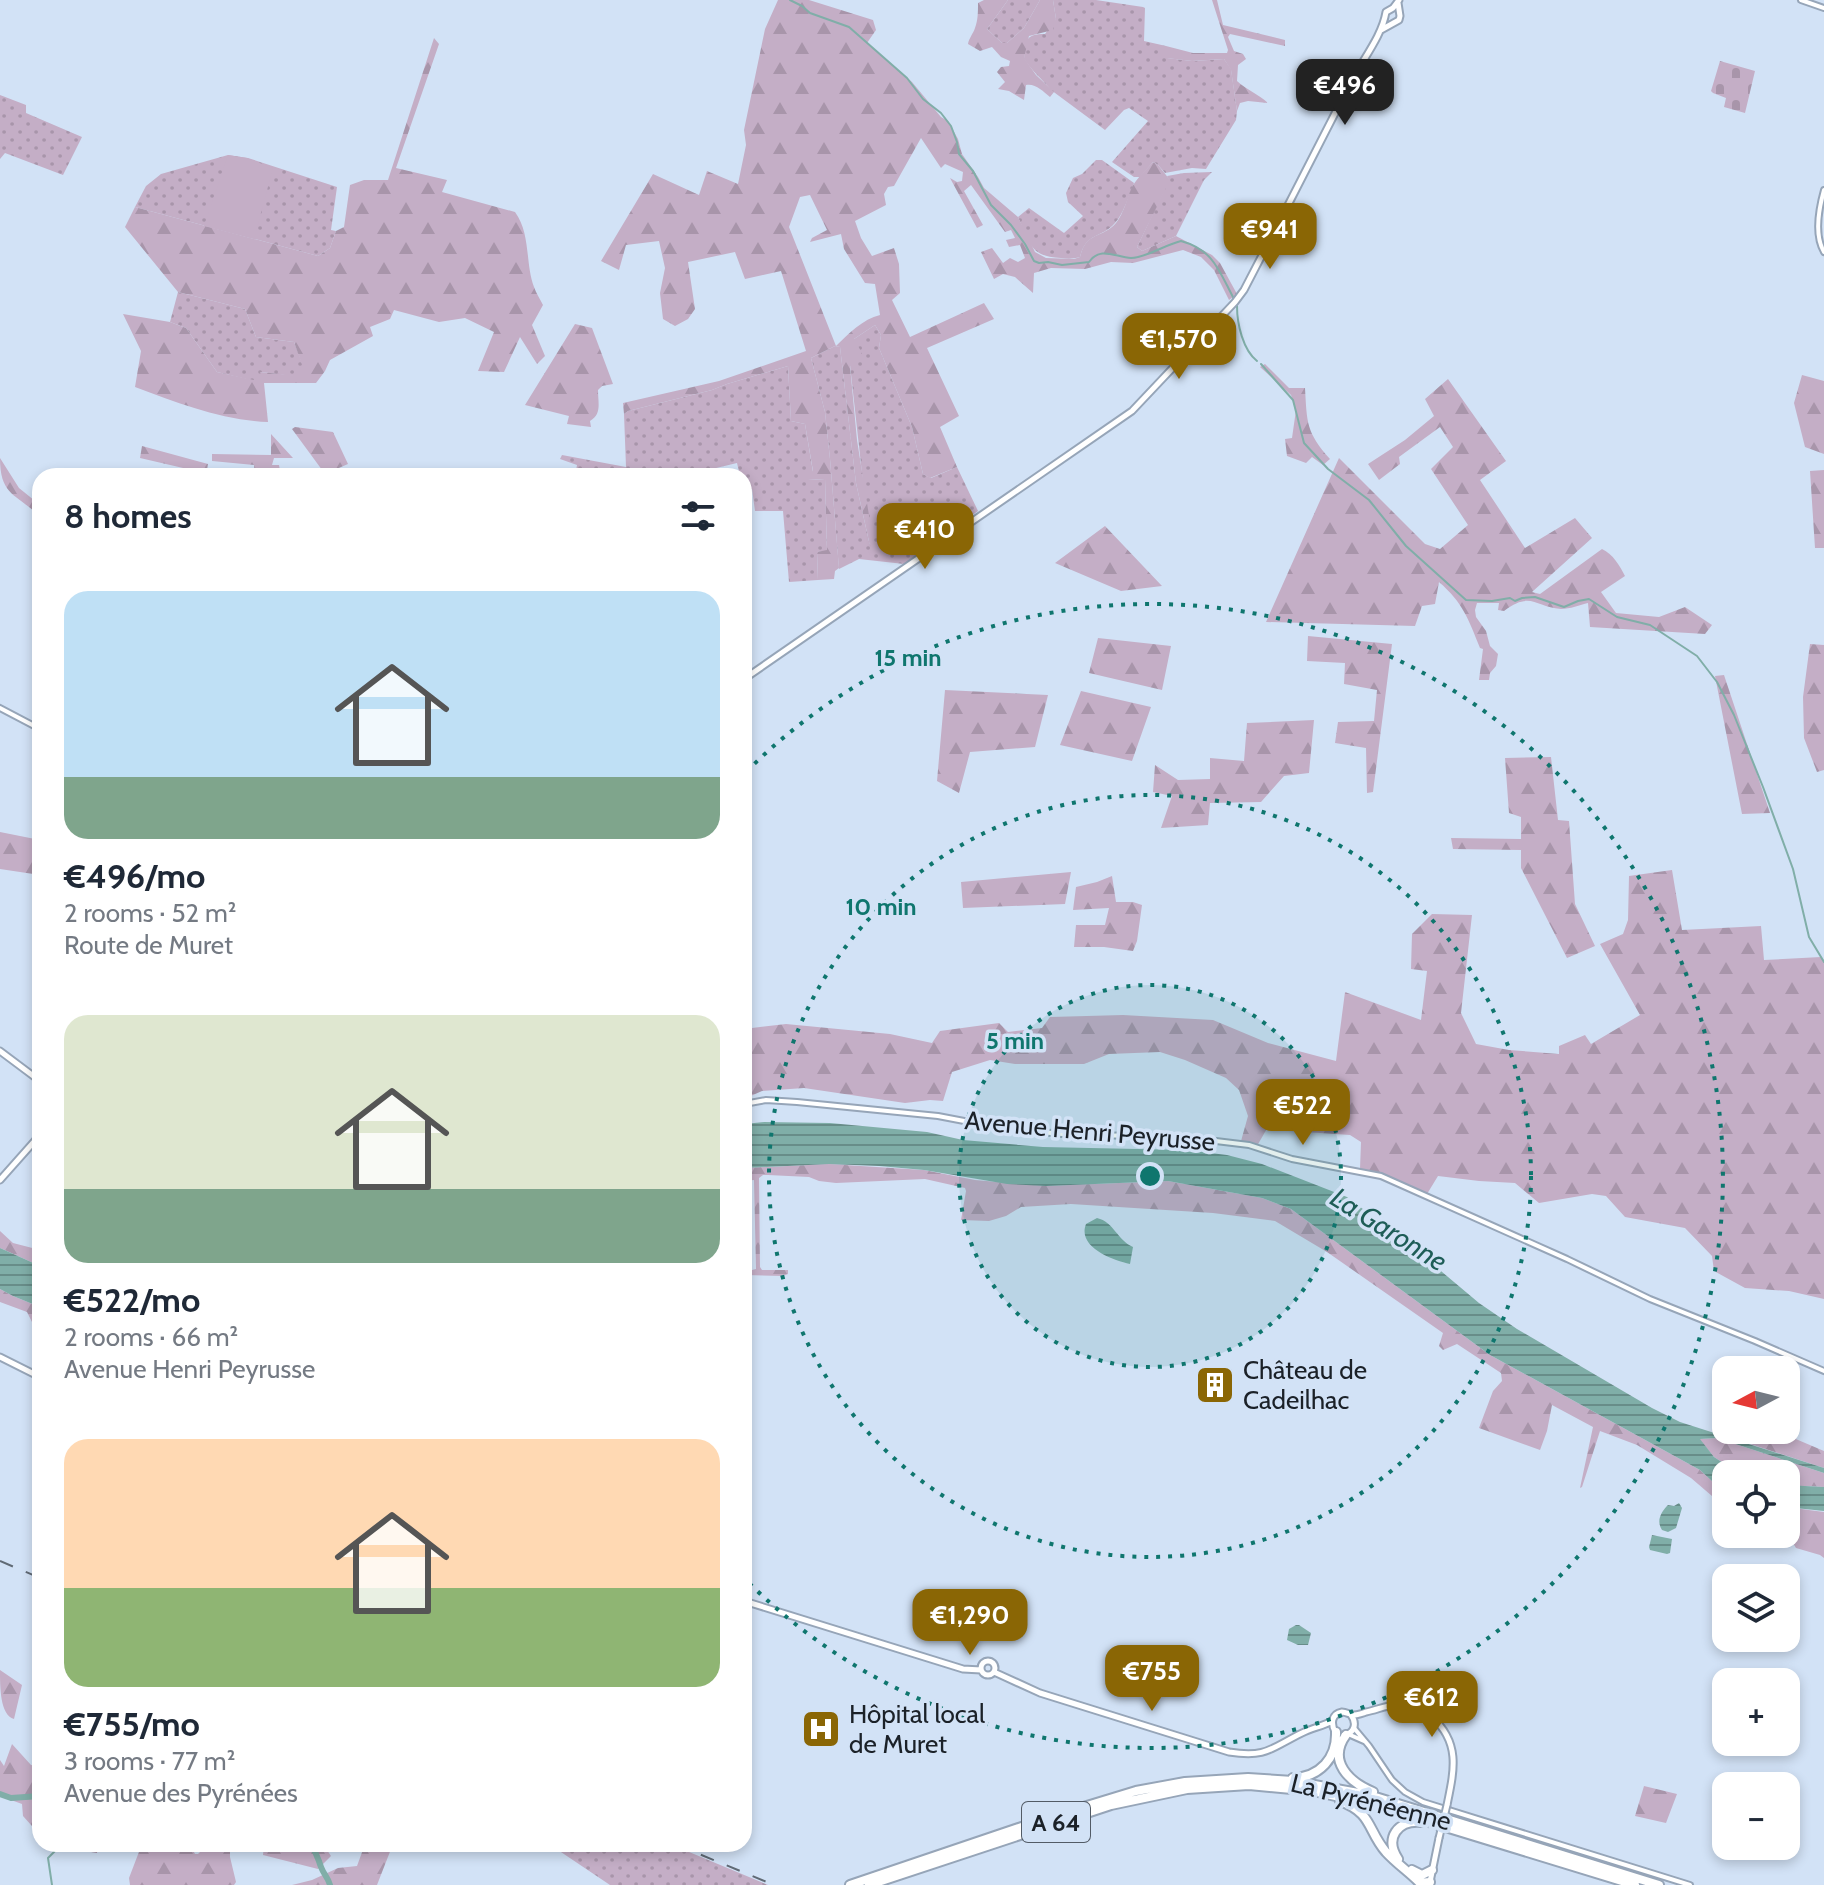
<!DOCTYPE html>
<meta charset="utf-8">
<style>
body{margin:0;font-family:Cabin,sans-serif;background:#f6f6f7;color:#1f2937;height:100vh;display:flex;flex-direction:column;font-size:30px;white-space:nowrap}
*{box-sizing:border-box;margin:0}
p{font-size:26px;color:#747a83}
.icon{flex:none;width:44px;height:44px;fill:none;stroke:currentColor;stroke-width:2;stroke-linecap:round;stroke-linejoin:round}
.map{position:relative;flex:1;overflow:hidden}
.details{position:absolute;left:32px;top:468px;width:720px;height:1384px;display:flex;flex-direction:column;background:#fff;border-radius:24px;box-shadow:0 4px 12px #0003}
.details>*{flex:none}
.needle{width:52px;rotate:263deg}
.controls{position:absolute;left:1712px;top:1356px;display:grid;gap:16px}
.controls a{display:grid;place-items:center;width:88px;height:88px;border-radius:16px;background:#fff;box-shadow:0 4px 12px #0003;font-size:40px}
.price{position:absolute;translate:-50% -68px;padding:0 18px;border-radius:16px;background:#8a6605;color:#fff;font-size:26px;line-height:52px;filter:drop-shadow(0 2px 4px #0008)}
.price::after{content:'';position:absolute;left:50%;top:48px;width:24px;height:18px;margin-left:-12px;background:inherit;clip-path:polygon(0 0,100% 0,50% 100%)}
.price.selected{background:#222;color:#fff}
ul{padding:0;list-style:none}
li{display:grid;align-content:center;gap:16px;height:424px;padding:0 32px}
li span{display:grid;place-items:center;height:248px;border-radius:24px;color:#555}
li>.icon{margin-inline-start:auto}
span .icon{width:144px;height:144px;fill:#fffc;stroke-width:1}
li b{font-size:34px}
h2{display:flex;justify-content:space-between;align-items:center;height:96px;padding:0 32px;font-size:34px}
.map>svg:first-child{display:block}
</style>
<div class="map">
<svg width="1824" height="1885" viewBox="0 0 1824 1885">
<defs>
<pattern id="grass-dots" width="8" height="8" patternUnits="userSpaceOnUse" patternTransform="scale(2)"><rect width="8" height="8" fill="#c4aec6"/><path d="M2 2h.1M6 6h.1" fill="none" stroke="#a895aa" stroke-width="1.8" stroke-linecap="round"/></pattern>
<pattern id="forest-firs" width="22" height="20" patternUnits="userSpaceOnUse" patternTransform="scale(2)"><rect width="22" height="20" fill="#c4aec6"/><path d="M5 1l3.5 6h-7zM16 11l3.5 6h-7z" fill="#a895aa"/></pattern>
<pattern id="cemetery-stones" width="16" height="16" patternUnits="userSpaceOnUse" patternTransform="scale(2)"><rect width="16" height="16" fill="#c4aec6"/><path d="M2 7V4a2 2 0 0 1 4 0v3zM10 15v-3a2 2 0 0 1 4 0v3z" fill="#a895aa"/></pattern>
<pattern id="water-rules" width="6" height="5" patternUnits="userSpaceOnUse" patternTransform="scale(2)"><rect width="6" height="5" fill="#80aea8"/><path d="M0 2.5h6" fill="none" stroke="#688d89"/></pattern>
</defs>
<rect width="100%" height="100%" fill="#d2e2f6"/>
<path fill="url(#grass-dots)" d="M1008 0H1040L1024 28 1007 43H1002L987 29Z
M1053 0H1096L1143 7 1145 8 1144 41 1166 46 1167 58 1192 61 1224 59 1231 69 1237 111 1236 120 1206 169 1192 168 1165 173 1158 165 1153 162 1140 177H1134L1112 162 1148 121 1129 108 1124 110 1105 130 1051 90C1042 79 1032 71 1024 59 1026 40 1025 34 1045 34L1056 19Z
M0 95 26 105V113L82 137 63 175 5 153 0 159Z
M228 155 248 158 337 187 331 230 336 231 330 248 318 256 135 207 146 186 161 174Z
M1096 160H1102L1134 183C1129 195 1124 213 1115 223 1101 239 1086 232 1080 257 1073 259 1068 259 1061 258 1030 257 1029 242 1018 217L1029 208 1064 233 1083 216 1068 202 1066 193 1073 178 1082 174Z
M1212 172 1204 180 1176 236 1142 251 1137 247 1169 180 1167 176 1184 173Z
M178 292 245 309 256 337 294 342 306 373 301 377 261 372 264 383 217 372 186 328 170 322Z
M875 325 881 335 879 348 912 427 923 474 931 478 957 467 978 511 904 564 859 559 839 569 830 459 825 412 811 358 835 346 840 347 856 483 870 546 850 365 854 339Z
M788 366 791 421 805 424 813 472 808 480 825 479 827 551 817 552 818 580 789 582 783 511H755L752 489H744V476H740L737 463 683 476H575L577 465 560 459 562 455 626 467 624 414 628 411 712 390 727 384Z
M549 1844H670L768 1885H610Z"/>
<path fill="url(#forest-firs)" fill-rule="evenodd" d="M778 0H809L873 20 876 30 867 43 912 82 941 117 948 121 958 139 962 154 978 177 984 188 1018 217 1035 252 1046 258 1074 259 1080 257C1086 231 1102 239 1116 223 1124 213 1127 198 1132 187 1137 178 1146 170 1153 162L1158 165 1170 180 1137 247 1142 251 1176 236 1212 255 1220 263 1237 294 1229 300 1214 270 1201 257 1183 250 1133 263 1111 262 1085 269 1051 268 1034 273 1033 293 1015 277 1003 274 994 279 981 252 992 248 1003 263 1010 258 1018 262 1025 258 1020 245 1009 247 1006 240 1015 238 1011 230 1005 232 971 185 964 191 983 225 977 228 950 178 957 182 962 181 963 172 945 164 941 168 921 138 894 186 888 187 884 194 886 205 855 221 861 238 872 256 894 248 899 264 900 293 892 300 910 337 984 303 994 319 927 348 959 416 940 427 957 467 930 478 923 474 912 427 879 348 881 335 875 325 854 339 862 353 856 363 850 366 857 440 874 547 870 546 856 483 840 347 835 346 811 358 825 412 830 459 839 568 835 571 834 579 818 580 817 552 827 550 825 479 808 480 806 477 813 471 805 424 791 421 788 366 727 384 712 390 628 411 624 414 623 403 719 381 806 351 781 271 745 279 735 252 688 262 695 309 688 319 675 326 663 319 660 293 665 268 659 241 626 245 619 270 601 261 653 174 699 195 707 171 738 184 746 145 744 130 765 29ZM810 195 827 230 812 238 810 242 841 234 844 249 865 283 875 284 880 315C863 319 848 334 836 346L789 227 800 197Z
M984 0H1008L987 29 1002 43H1007L1024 28 1040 0H1053L1056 19 1053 30 1029 36 1024 58 1036 75 1054 92 1050 97C1043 91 1035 83 1026 85L1024 100 1009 91 998 89 1005 82 997 72 1001 67 1009 66 1010 61 1001 57 992 47 980 51 968 44C969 38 973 34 975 28 978 20 978 12 978 3Z
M1212 0H1217L1223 25 1285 40V46L1230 34 1228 37 1234 51 1243 54 1246 59 1238 65 1237 81C1247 90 1258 94 1268 103L1248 101 1240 103 1237 111 1231 70 1224 59 1192 61 1166 58V46L1193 53H1227L1228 50Z
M434 38 439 44 396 168 447 180 442 192 515 212C531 234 525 263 534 287 536 293 540 299 543 305L532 325 545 356 537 364 520 337 504 372 478 371 494 332 465 318 439 322 394 310 390 319 370 327 373 336 330 360 325 371 316 383H264L268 422C221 420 178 403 135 387L141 351 123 314 170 322 186 328 217 372 263 382 260 372 300 376 305 373 294 342 256 337 245 309 178 292 125 227 135 207 318 256 330 248 336 231 344 227 350 185 364 180H388Z
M575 324 592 328 613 384 602 386 598 390C598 403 602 414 590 421L591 427 567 424 569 416 525 405Z
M1265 364 1289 388H1305C1307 423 1306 432 1330 459L1323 465 1312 457 1306 463 1287 456 1285 439 1292 438 1296 410 1291 395 1260 367Z
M1802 375 1824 381V454L1805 447 1794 403Z
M1448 379 1506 461 1480 480 1525 548 1575 518 1592 538 1532 592 1540 594 1602 549C1613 554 1620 566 1625 576L1601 592 1616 613 1659 617 1685 607 1712 625 1705 634 1590 627 1588 603C1580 605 1570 609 1561 609 1536 608 1531 590 1504 611L1498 610 1499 603H1477L1475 610 1476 617 1486 631 1490 646 1498 654 1496 666 1490 673 1489 680H1479L1483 649 1480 648C1468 618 1463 603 1439 582L1435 604 1422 606 1415 626 1266 622 1339 458 1425 544 1440 549 1468 525 1431 469 1453 447 1440 427 1399 457 1400 464 1379 480 1368 464 1405 440 1434 416 1425 399Z
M295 427 333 432 348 464 325 474 292 429Z
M271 434 293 458H274L272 465H279L281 476H255L254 465 212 461V454L271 455Z
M142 446 208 464 206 476H195L196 471 140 458Z
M0 458 19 488 40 505V517C17 493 0 497 0 458Z
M1824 470V548H1815L1810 471Z
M1105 526 1162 586 1121 591 1055 563Z
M1308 636 1392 644 1373 792 1367 793 1366 748 1335 743 1338 722 1374 721 1377 690 1344 684 1345 663 1307 661Z
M1098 638 1171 646 1162 690 1089 673Z
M1810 644 1824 645V770L1817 772 1804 738 1803 697Z
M1724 675 1770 813 1742 814 1715 676Z
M945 690 1048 695 1035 747 970 752 959 793 937 781Z
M1081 691 1151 707 1132 761 1060 745Z
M1314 720 1309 773 1284 776 1261 802 1210 803 1208 825 1161 828 1172 796 1153 792 1155 765 1178 780 1210 779V758L1244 761 1247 723Z
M1551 757 1558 820 1569 821 1575 904 1595 946 1567 958 1521 868V850L1453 849 1451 838 1521 839V817L1509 813 1505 758Z
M0 832 40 840V875L0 869Z
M1672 870 1682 930 1761 926 1764 960 1821 957 1824 962V1299L1789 1291 1745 1288 1714 1271 1712 1256 1685 1228 1625 1217 1606 1196 1592 1194 1539 1203 1515 1183 1479 1181 1438 1176 1427 1194 1390 1179 1360 1169 1361 1142 1350 1135 1290 1131 1269 1125 1257 1146 1241 1141 1248 1116 1239 1090 1226 1078 1185 1060 1160 1052 1109 1054 1084 1064H1015L990 1060 952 1072 943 1101 930 1100 905 1103 804 1088 762 1091 744 1099V1029L786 1024 890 1034 932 1043 940 1031 999 1023 1008 1032 1042 1028 1050 1017 1123 1015 1213 1020 1268 1043 1336 1061 1345 992 1421 1020 1427 971 1411 969 1412 934 1432 914 1472 915 1461 1013 1476 1044 1509 1050 1559 1054V1046L1585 1035 1591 1044 1640 1015 1600 944 1623 934 1628 920 1629 876Z
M1071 872 1065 904 963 908 961 882Z
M1112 876 1116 902H1133L1142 905 1137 941 1133 951 1104 947H1074L1076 925H1105L1109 908 1073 910 1076 887 1097 882Z
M829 1164 924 1170 975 1180 1046 1186 1168 1181 1262 1198 1291 1209 1490 1355 1700 1470 1726 1494V1508L1691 1478 1637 1445 1600 1431 1582 1487 1580 1488 1593 1427 1552 1405 1547 1431 1540 1450 1479 1428 1493 1391 1502 1381 1501 1373 1457 1344 1443 1350 1439 1346 1443 1333 1327 1252 1275 1221 1213 1213 1071 1204 1021 1207 1006 1216 989 1221 961 1220 966 1191 965 1188 925 1179 836 1183 819 1181 809 1177 768 1175H763L759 1178 760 1267 762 1270H788V1274L783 1276 744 1275V1272L756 1269 754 1180 744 1181V1168Z
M0 1231 13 1243 40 1250V1266L0 1248Z
M0 1289 13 1296 40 1307V1322H32L27 1312 0 1302Z
M1786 1417 1791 1437 1824 1451V1468L1744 1442 1750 1437 1774 1444 1779 1437V1430H1786Z
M1717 1438 1824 1473V1487L1786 1485V1474H1740L1714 1457 1699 1439Z
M1786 1507 1824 1512V1558L1820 1555 1796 1548 1786 1531Z
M0 1670 22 1685 14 1719C0 1715 0 1687 0 1670Z
M12 1744 31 1765 40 1766V1774L35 1789 40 1790V1835L23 1816 22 1804 0 1796V1760L4 1766Z
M1644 1786 1677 1794 1666 1823 1635 1816Z
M49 1844H98L97 1853 51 1846Z
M142 1844H190L195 1854H198L200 1852 196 1844H230V1857L236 1882 234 1885H130L129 1878Z
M264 1844H323L331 1856 318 1869 263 1855Z
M365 1844H393L377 1885H292L312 1880 338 1868 357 1866Z"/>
<path fill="url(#cemetery-stones)" d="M1720 61 1755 71 1745 113 1724 107 1726 98 1713 93 1711 91Z"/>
<path fill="#c4aec6" d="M228 155 247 158 273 168 254 239 204 226Z"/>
<path fill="url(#water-rules)" d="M764 1122 830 1123 927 1132 963 1140 1043 1147 1186 1150 1227 1155 1262 1164 1347 1197 1404 1240 1479 1303 1517 1329 1652 1408 1680 1422 1824 1468V1473L1717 1438 1700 1439 1714 1457 1740 1474H1726V1494L1700 1470 1490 1355 1291 1209 1262 1198 1168 1181 1046 1186 1007 1184 924 1170 879 1166 829 1164 744 1168V1124Z
M1097 1218C1114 1222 1117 1240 1133 1247L1130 1264C1112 1260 1077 1247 1086 1224Z
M0 1248 40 1266V1307L13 1296 0 1289Z
M1786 1485 1824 1487V1511L1786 1507Z
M1679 1503 1682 1508 1676 1528 1668 1532 1662 1530C1656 1521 1661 1512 1668 1505L1674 1506Z
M1652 1535 1672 1539 1670 1553 1667 1554 1650 1550 1649 1547Z
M1296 1625H1299L1311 1633 1308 1645H1298L1287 1640 1289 1629Z"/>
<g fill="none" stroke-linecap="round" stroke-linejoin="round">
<path stroke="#80aea8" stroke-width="2" d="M790 0 802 6 810 13 849 27 907 78 923 99 941 113 951 126 957 142 959 154 973 171 991 205 1011 225 1025 244 1034 261 1039 263 1048 262 1062 265 1089 262C1100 246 1115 257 1131 258 1146 258 1164 245 1181 241 1214 250 1219 271 1234 299
M1237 306C1237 324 1243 350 1257 361
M1261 364 1293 400 1304 443 1328 469 1369 500 1406 546 1466 600 1492 601 1510 598 1515 601 1522 598 1535 597 1564 607 1578 601 1589 599 1617 617 1650 625 1697 656 1717 682 1734 715 1763 787 1793 869 1809 937 1824 962
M31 1797 39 1802 40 1809
M52 1885 48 1858 56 1850 58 1844"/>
<path stroke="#80aea8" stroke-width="6" d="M0 1794 11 1798 40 1796
M310 1844C318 1855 317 1856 321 1867 324 1875 328 1877 330 1885"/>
<g stroke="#96a5b8" stroke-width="8">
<path id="tertiary" d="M1801 0 1824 8
M1824 190C1819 208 1814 235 1824 252
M0 708 40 729
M744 1104 766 1100 797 1102 938 1116 1006 1129 1074 1135 1150 1136 1191 1138 1249 1145 1292 1159 1381 1176 1567 1259 1650 1299 1755 1341 1824 1371
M1354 1728 1369 1746 1392 1780 1405 1792 1423 1802 1690 1885
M1348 1734 1364 1741"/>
</g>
<g stroke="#96a5b8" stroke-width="9">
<path id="secondary" d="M1381 30 1399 20 1400 16 1398 3
M744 679 1132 411 1235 302 1244 290C1280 221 1316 151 1351 82 1363 59 1382 36 1386 12L1393 8 1399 0
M0 1051 40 1081
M0 1180 40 1135
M0 1357 40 1377
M744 1601 963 1669 981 1670
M981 1668a7 7 0 1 1 14 0a7 7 0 1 1-14 0Z
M994 1672 1040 1693 1229 1752C1267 1758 1271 1748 1302 1733 1312 1728 1323 1726 1332 1721
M1335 1732C1331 1724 1331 1714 1342 1712 1346 1712 1351 1715 1354 1715 1357 1715 1364 1713 1366 1712 1377 1710 1386 1705 1397 1705 1409 1704 1423 1710 1432 1717 1461 1743 1454 1771 1447 1805
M1344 1735C1355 1733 1357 1723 1351 1715
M1430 1882 1439 1838"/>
</g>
<g stroke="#96a5b8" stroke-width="12">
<path id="motorway" d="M1346 1735C1327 1761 1349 1782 1373 1792
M1293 1778C1320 1777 1337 1758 1336 1732
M1340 1801C1373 1813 1367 1830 1386 1852 1396 1863 1409 1872 1420 1883L1430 1882
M1398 1859C1384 1838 1398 1820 1421 1822
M1412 1870 1422 1875 1432 1870
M850 1885 1054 1816 1136 1791 1185 1782 1248 1778 1293 1781 1369 1795 1659 1885
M869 1885 1111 1805 1187 1789 1249 1785 1313 1791 1367 1803 1635 1885"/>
</g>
<use href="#tertiary" stroke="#fff" stroke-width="4"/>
<use href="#secondary" stroke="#fff" stroke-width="5"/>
<use href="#motorway" stroke="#fff" stroke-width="8"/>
<path stroke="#606a75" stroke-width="2" stroke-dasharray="14 14" stroke-linecap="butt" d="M0 1561 40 1578
M675 1844 774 1885"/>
<g stroke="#96a5b8" stroke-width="9" stroke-linecap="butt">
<path id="secondary-bridge" d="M1439 1838 1447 1805"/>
</g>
<use href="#secondary-bridge" stroke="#fff" stroke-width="5"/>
</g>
<circle cx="1150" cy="1176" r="191" fill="#0f766e" fill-opacity=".12"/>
<g fill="none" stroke="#0f766e" stroke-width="4" stroke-dasharray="4 8">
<circle cx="1150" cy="1176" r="191"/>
<circle cx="1150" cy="1176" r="381"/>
<path d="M746 772A572 572 0 1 1 746 1580"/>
</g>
<defs>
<g id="building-square" transform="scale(2)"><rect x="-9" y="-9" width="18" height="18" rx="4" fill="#8a6605" stroke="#d2e2f6"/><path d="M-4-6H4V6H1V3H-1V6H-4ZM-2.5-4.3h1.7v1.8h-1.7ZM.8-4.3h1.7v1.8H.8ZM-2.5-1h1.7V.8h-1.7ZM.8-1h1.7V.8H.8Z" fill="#fff"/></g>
<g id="hospital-square" transform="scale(2)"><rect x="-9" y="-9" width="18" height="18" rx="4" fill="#8a6605" stroke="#d2e2f6"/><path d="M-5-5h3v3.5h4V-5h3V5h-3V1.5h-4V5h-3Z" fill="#fff"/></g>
</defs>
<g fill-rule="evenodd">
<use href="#building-square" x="1215" y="1385"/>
<use href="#hospital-square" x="821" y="1729"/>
</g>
<g text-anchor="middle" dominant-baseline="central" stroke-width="7" stroke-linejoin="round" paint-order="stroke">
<rect fill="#d2e2f6" stroke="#525b66" stroke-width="2" x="1022" y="1802" width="68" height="40" rx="6"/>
<g font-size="24" font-weight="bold" fill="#1b2128">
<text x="1056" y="1822">A 64</text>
</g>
<g font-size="26" fill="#1b2128" stroke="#d2e2f6">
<text transform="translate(1090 1131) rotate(5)">Avenue Henri Peyrusse</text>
<text transform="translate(1371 1802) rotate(14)">La Pyrénéenne</text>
</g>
<g font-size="26" fill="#1b2128" stroke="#d2e2f6" text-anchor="start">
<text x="1243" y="1370">Château de<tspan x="1243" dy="30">Cadeilhac</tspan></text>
<text x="849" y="1714">Hôpital local<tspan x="849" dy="30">de Muret</tspan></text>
</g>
<g font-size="28" font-style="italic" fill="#1e5d57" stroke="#d2e2f6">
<text transform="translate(1389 1229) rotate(32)">La Garonne</text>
</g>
</g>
<circle cx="1150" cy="1176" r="12" fill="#0f766e" stroke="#d2e2f6" stroke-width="4"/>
<g font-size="24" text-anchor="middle" font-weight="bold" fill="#0f766e" stroke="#d2e2f6" stroke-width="7" stroke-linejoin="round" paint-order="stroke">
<text x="908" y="666">15 min</text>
<text x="881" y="915">10 min</text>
<text x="1015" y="1049">5 min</text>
</g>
</svg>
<div class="controls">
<a><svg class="needle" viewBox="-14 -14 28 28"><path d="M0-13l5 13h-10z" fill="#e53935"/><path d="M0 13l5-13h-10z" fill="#747a83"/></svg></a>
<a><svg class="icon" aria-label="locate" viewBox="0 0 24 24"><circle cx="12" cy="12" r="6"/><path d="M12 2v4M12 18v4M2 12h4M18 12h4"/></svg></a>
<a><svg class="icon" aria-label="layers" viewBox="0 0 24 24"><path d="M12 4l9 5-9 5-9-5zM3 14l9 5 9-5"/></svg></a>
<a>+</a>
<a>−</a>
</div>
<b class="price selected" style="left:1345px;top:127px">€496</b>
<b class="price" style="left:1270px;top:271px">€941</b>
<b class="price" style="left:1179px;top:381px">€1,570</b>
<b class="price" style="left:925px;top:571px">€410</b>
<b class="price" style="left:1303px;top:1147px">€522</b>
<b class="price" style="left:970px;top:1657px">€1,290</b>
<b class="price" style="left:1152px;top:1713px">€755</b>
<b class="price" style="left:1432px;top:1739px">€612</b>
<section class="details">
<h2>8 homes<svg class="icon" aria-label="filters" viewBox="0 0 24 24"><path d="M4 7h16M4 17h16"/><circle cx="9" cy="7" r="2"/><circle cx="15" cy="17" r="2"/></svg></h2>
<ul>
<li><span style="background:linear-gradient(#bfe0f5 75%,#7fa58c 0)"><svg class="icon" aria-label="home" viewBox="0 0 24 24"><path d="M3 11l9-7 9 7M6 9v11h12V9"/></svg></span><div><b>€496/mo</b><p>2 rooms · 52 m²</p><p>Route de Muret</p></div></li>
<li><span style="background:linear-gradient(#dfe7d0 70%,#7fa58c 0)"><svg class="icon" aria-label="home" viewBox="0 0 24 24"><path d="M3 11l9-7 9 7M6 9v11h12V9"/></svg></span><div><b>€522/mo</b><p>2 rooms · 66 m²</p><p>Avenue Henri Peyrusse</p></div></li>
<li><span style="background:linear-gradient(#ffd9b3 60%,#8fb573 0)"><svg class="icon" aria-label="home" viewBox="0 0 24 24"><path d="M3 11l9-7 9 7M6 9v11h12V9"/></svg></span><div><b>€755/mo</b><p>3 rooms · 77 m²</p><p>Avenue des Pyrénées</p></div></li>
</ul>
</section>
</div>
